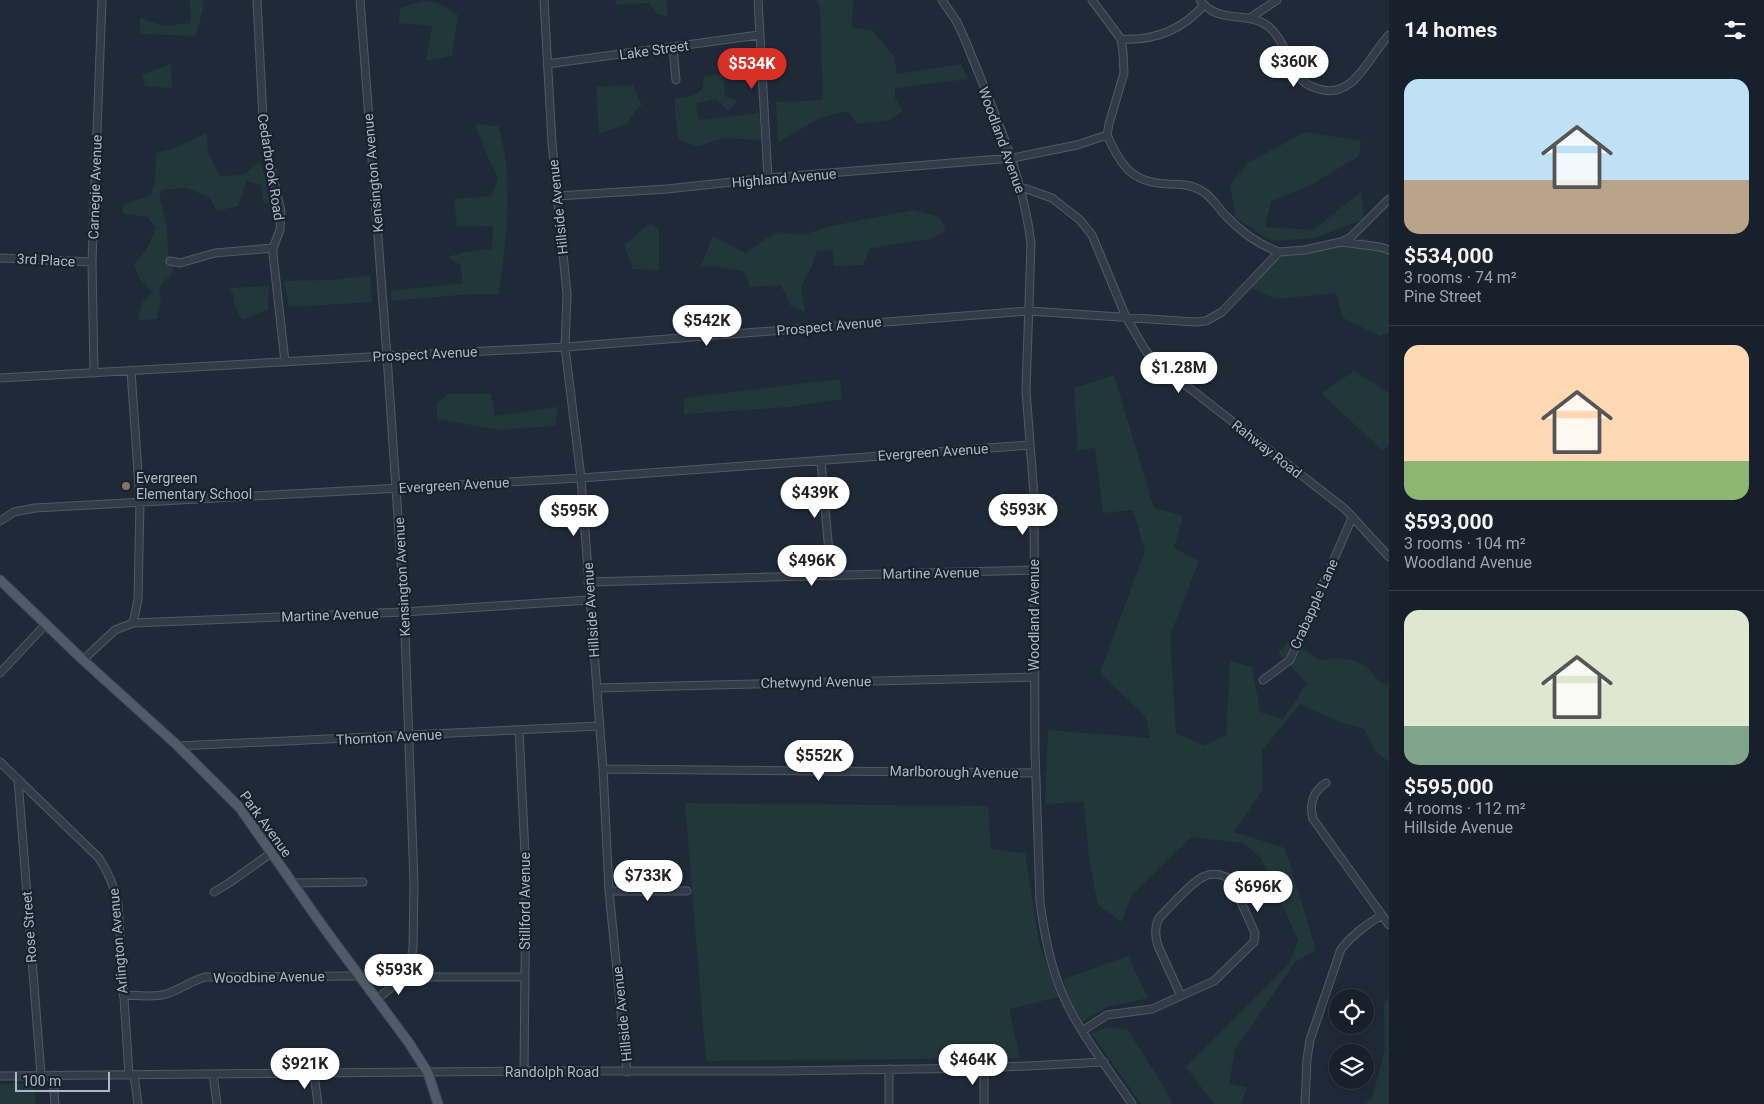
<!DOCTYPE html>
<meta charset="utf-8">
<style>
body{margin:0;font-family:Roboto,sans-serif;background:#242d37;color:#f1f3f6;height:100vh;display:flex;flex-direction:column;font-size:19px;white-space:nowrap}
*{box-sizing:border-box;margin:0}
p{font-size:16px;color:#9ea3a9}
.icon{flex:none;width:28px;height:28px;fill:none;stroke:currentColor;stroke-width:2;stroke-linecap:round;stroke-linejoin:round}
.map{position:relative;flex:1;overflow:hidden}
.sheet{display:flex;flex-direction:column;background:#17202b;width:375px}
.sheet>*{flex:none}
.buttons{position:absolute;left:1329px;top:989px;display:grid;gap:10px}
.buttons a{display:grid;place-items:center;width:45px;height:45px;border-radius:50%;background:#17202b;box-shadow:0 2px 12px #0003,0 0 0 1px #363e47;font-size:25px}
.scale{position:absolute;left:15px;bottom:12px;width:95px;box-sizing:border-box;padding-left:5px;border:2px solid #adb6c6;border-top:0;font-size:14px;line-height:18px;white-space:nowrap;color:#adb6c6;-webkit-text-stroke:4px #18212e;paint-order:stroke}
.price{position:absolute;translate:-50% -42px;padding:0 11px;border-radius:18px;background:#fff;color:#222;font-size:16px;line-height:32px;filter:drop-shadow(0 1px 2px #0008)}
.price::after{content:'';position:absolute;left:50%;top:30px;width:15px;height:11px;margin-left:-8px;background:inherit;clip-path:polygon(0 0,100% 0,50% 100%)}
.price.on{background:#d93025;color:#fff}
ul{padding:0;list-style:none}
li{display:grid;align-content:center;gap:10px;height:265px;padding:0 15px}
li+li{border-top:1px solid #363e47}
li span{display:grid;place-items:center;height:155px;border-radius:15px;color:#555}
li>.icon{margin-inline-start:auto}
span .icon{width:90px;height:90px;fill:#fffc;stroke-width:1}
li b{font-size:21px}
h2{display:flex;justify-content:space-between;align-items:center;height:60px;padding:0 15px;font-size:21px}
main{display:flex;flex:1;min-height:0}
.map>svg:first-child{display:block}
</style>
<main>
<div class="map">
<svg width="1389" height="1104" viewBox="0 0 1389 1104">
<rect width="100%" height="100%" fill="#1f2a39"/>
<path fill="#21373a" d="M190 0H202L204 4 196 36 140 34V18L164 26 191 23Z
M617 0H666L668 16 657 14 649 3 614 5Z
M815 0H854L851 27 873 31 894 56 897 74 961 64 968 79 895 88V98L903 110 891 120 857 124 847 111 820 118 778 142 776 102 823 100 820 6Z
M423 1 438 3 458 15 452 56 426 61 432 26 399 23 400 8Z
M171 64 172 88 145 86 142 75Z
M723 74 725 96 737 101 728 111 716 99 696 103 698 120 759 113 761 140 723 138 697 147 678 139 675 113V98L689 97 702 90 704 77Z
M633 85 642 105 635 111 628 123 599 134 596 87Z
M475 123 499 127C502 139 505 152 506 165 510 208 505 251 499 294H471L392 301 390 291 463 283 460 265 448 257 464 252 492 249 493 226 457 227 454 199 492 196 498 177 487 156Z
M1305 132 1361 141 1359 156 1311 185 1271 201 1265 227 1313 230 1361 192 1364 219 1315 238 1271 241 1236 218 1230 185 1248 163Z
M207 133 208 153 220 176 243 175 260 162 274 204 263 202 261 185 247 181 238 206 217 211 210 198 187 188 161 190 160 199 167 227 168 254 174 271 159 287 161 302 157 319 138 320 142 303 153 292 140 280 134 264 148 247 156 227 147 217 123 213V205L151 195 155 179 156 153 170 150Z
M914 210 939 217 946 230 931 239 870 248 863 265 834 266 833 250 817 251 812 266 801 287 805 312 790 305 781 285 750 287 743 271 720 267 701 266 713 236 745 253 777 232 803 235 831 226Z
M650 223 659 230V270L633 269 624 245Z
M1364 238 1389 250V332L1380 336 1343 318 1336 293 1275 299 1247 286 1274 251Z
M370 275 372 302 289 307 284 281 331 280Z
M269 286 268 309 242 320 235 307 233 294 230 288Z
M1354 371 1389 393V446L1382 450 1321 393Z
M1114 375 1154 508 1183 516 1174 548 1199 561 1170 636 1176 733 1205 746 1226 735 1230 661 1252 667 1260 712 1283 719 1307 683 1278 653 1290 640 1320 660C1332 658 1349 657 1361 663 1372 668 1376 684 1389 685V762L1376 752 1364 729 1339 722 1300 704 1262 751 1263 789 1234 832 1285 848 1316 950 1295 962 1235 1050 1229 1084 1247 1088 1241 1104H1214L1186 1067 1289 964 1298 940 1261 858 1243 843 1191 837 1131 896 1122 922 1098 905 1089 859 1084 802 1045 804 1048 730 1150 738 1146 717 1100 673 1145 551 1133 510 1103 513 1095 448 1078 450 1074 388Z
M840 379 842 399 790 407 684 414V398Z
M448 394H491L495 416 558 407 555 426 499 430 437 419V403Z
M685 803 988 806 991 849 1025 853 1039 942 1058 997 1009 1009 1020 1058 706 1061Z
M1128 956 1148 998 1107 1007 1082 1022 1066 992 1064 979Z
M1389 999V1104H1365L1372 1098 1385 1050 1384 1004Z
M1108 1027 1127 1029 1164 1087 1172 1104H1141L1091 1033Z
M0 1084H33L36 1104H0Z"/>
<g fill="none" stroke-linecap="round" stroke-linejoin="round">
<g stroke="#505967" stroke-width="9">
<path id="minor" d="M257 0 264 139 281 211 280 230 273 248V254L285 362
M360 0 387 356 404 606 414 883 413 949 409 966 399 981 376 1000
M544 0 552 143 567 294 565 347 581 478 603 769 609 891 627 1072
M758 0 768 178
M942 0 957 22 966 42C992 108 1023 173 1031 244L1026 391 1034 495 1035 750 1040 902C1044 933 1050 964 1062 993 1079 1033 1108 1068 1132 1104
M1092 0 1121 39 1123 52 1124 73 1109 124 1107 135
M1200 0C1202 3 1205 6 1208 8 1225 22 1252 12 1269 27 1282 38 1287 57 1296 72 1302 82 1308 86 1319 89 1354 100 1369 56 1389 35
M1250 18 1277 0
M1121 39C1154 41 1182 30 1204 5
M673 48 676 80
M547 64 759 35
M1107 135C1121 166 1132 183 1168 184 1182 184 1194 185 1205 193 1213 199 1219 209 1226 216 1243 233 1256 243 1279 252
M1021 187 1052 198 1080 220 1092 235 1126 317 1144 348 1152 359 1345 509 1389 557
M557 196 667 189 768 178 1013 158 1077 145 1107 135
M1341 242 1351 237 1389 199
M0 258 92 262
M170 261 180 263 215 253 273 248
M131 371 140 501 138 600 133 623
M94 373 92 262 102 0
M0 378 387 356 565 347 1029 311 1195 322 1206 321 1222 312 1279 252 1305 250 1341 242 1380 247 1389 250
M821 461 831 576
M0 521 14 512 35 508 581 478 1030 445
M588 582 1034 570
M83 660 115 630 133 623 404 612 589 600
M0 673 46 624
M1263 680 1290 660 1352 518
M597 688 1035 677
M519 730 526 875 524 1071
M178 746 600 726
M0 762 99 858C109 873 114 886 118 904L129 1075
M603 769 1035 773
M18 779 41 1075
M1326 783C1313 791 1309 804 1313 819L1389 925
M291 883 363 882
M609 891H687
M214 892 229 883 271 853
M405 974 421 977H525
M123 995C137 995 154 998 166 994 180 990 192 980 206 977L358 976
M1082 1031 1107 1015 1152 1009 1214 981 1254 942 1255 933 1231 880C1224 875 1214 872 1205 876 1192 881 1170 907 1159 918 1154 927 1155 936 1158 946L1181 996
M889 1069V1104
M213 1074 217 1104
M314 1074 318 1104
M53 1075 55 1104
M134 1075 138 1104
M0 1076 524 1071H777L984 1068 1104 1062
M984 1104V1068
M1305 1104 1307 1059 1310 1040 1341 949C1353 934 1366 925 1382 915"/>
</g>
<g stroke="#3c4553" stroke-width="11">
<path id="major" d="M0 580 83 660 178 746 240 808 324 928 409 1043 428 1073 438 1104"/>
</g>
<use href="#minor" stroke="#323c49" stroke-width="7"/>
<use href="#major" stroke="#505b6a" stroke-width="9"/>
</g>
<circle fill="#8d6e63" stroke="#18212e" stroke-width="2" cx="126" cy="486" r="5"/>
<g text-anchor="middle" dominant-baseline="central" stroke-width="4.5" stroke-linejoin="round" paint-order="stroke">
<g font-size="14" fill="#adb6c6" stroke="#18212e">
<text transform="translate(654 50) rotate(-8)">Lake Street</text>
<text transform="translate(1002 140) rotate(70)">Woodland Avenue</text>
<text transform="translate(271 167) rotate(81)">Cedarbrook Road</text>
<text transform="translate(373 173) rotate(-95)">Kensington Avenue</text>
<text transform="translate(784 178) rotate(-5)">Highland Avenue</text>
<text transform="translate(95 187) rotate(-88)">Carnegie Avenue</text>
<text transform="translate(558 207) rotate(-96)">Hillside Avenue</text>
<text transform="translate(46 260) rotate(3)">3rd Place</text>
<text transform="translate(829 326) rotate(-5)">Prospect Avenue</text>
<text transform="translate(425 354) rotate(-3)">Prospect Avenue</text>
<text transform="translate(1267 449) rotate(38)">Rahway Road</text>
<text transform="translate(933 452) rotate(-4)">Evergreen Avenue</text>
<text transform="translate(454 485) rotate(-3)">Evergreen Avenue</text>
<text transform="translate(931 573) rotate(-1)">Martine Avenue</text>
<text transform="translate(402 577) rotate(-93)">Kensington Avenue</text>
<text transform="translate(1314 604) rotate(-66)">Crabapple Lane</text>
<text transform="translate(591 610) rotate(-94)">Hillside Avenue</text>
<text transform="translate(330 615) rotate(-2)">Martine Avenue</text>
<text transform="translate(1034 615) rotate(-90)">Woodland Avenue</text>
<text transform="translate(816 682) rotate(-1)">Chetwynd Avenue</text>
<text transform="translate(389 737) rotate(-3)">Thornton Avenue</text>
<text transform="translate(954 772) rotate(1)">Marlborough Avenue</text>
<text transform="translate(266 824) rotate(54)">Park Avenue</text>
<text transform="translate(525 901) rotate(-90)">Stillford Avenue</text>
<text transform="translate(29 927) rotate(-94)">Rose Street</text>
<text transform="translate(118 941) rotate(-95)">Arlington Avenue</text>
<text transform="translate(269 977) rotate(-1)">Woodbine Avenue</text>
<text transform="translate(622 1014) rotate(-96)">Hillside Avenue</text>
<text x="552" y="1072">Randolph Road</text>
</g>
<g font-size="14" fill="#adb6c6" stroke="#18212e" text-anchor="start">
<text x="136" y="478">Evergreen<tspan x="136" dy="16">Elementary School</tspan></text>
</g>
</g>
</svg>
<div class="buttons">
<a><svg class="icon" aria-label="locate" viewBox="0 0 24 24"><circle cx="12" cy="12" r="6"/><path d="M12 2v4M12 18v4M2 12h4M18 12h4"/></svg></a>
<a><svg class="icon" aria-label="layers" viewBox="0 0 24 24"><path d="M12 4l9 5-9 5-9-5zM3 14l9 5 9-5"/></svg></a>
</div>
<div class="scale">100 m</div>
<b class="price" style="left:1294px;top:88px">$360K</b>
<b class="price on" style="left:752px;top:90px">$534K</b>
<b class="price" style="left:707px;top:347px">$542K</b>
<b class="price" style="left:1179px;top:394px">$1.28M</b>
<b class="price" style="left:815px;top:519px">$439K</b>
<b class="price" style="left:1023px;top:536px">$593K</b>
<b class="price" style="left:574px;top:537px">$595K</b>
<b class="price" style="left:812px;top:587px">$496K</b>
<b class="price" style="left:819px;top:782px">$552K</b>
<b class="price" style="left:648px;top:902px">$733K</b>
<b class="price" style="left:1258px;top:913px">$696K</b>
<b class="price" style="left:399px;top:996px">$593K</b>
<b class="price" style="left:973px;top:1086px">$464K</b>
<b class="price" style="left:305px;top:1090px">$921K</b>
</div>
<section class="sheet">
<h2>14 homes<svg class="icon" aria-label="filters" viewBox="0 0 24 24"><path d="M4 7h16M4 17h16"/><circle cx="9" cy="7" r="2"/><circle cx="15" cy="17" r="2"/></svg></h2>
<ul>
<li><span style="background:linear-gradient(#bfe0f5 65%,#b9a48a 0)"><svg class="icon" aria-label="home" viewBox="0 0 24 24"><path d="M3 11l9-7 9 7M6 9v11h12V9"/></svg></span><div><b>$534,000</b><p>3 rooms · 74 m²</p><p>Pine Street</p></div></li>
<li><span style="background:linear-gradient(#ffd9b3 75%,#8fb573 0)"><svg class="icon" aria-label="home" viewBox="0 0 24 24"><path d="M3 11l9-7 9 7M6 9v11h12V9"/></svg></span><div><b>$593,000</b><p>3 rooms · 104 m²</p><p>Woodland Avenue</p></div></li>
<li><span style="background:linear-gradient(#dfe7d0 75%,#7fa58c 0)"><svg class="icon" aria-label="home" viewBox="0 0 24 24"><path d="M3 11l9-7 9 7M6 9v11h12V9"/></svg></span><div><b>$595,000</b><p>4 rooms · 112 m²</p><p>Hillside Avenue</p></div></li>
</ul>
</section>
</main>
